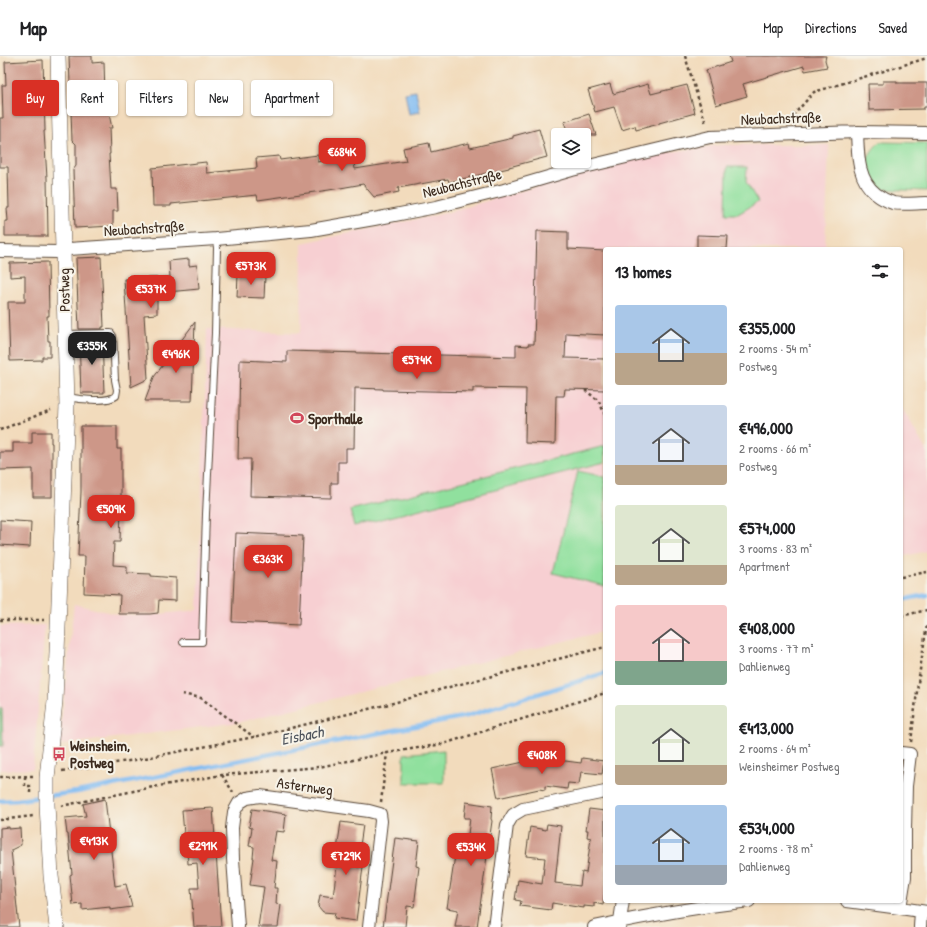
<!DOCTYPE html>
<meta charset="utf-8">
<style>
body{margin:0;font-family:"Patrick Hand",sans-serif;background:#f6f6f6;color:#202124;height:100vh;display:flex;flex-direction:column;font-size:15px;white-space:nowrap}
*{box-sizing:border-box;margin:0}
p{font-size:13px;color:#757577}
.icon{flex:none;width:22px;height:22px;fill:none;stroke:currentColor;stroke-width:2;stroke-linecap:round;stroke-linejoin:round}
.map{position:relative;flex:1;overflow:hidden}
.panel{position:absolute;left:603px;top:191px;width:300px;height:656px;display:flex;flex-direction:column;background:#fff;border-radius:4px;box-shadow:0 1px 3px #0004}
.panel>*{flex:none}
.top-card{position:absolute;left:12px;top:24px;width:380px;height:36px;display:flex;gap:8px}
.buttons{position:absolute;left:551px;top:72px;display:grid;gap:8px}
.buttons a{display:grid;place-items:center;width:40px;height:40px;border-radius:4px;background:#fff;box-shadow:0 1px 3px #0004;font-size:20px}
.price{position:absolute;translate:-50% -34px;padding:0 9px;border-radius:8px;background:#d93025;color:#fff;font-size:13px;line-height:26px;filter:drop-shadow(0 1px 2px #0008)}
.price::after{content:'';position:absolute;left:50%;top:24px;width:12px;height:9px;margin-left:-6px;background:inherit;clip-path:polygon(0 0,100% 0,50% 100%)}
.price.active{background:#222;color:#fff}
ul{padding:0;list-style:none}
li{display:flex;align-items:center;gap:12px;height:100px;padding:0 12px}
li span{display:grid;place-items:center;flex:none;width:112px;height:80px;border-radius:4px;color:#555}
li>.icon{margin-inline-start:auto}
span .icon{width:48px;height:48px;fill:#fffc;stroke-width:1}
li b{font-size:17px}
h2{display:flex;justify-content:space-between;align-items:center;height:48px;padding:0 12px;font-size:17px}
.chip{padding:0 14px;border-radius:4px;background:#fff;box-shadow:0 1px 3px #0004;font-size:14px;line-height:36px}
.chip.active{background:#d93025;color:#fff}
header{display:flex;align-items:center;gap:24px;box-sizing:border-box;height:56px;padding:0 20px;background:#fff;border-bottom:1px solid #e0e0e0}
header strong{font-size:19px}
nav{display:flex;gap:22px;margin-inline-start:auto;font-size:14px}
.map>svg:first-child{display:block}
</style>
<header>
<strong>Map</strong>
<nav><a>Map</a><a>Directions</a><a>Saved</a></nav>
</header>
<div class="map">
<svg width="927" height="871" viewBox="0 0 927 871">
<rect width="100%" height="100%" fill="#f7f3e8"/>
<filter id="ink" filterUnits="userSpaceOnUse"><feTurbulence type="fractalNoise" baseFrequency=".025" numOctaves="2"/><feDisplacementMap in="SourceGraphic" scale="8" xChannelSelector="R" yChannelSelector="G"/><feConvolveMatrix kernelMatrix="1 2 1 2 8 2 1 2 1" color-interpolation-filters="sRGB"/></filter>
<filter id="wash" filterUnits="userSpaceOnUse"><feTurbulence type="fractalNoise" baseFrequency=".012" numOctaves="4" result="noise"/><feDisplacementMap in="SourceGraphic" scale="16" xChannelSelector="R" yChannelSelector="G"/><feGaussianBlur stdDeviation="0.9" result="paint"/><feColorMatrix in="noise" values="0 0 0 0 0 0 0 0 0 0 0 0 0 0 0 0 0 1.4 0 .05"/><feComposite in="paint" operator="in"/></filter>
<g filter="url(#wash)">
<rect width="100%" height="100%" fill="#f2dbbc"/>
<path fill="#f7cfd2" d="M721 89H829L825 193H605V575L240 666 59 689 74 548 120 559H151L198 554 207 273 301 277 302 187 442 158 640 100Z
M901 350 927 396V495L901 501Z
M45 569 33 713 0 714V570Z"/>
<path fill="#90e09e" stroke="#66855e" d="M880 86 927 87V135L879 133C863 119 863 100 880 86Z
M727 111H747L746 126 758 146 738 158H726Z
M605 390V406L354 470 350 454Z
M578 415 605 421V530L553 517Z
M0 652H2L3 690H0Z
M444 694V727H404V698Z"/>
<path fill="#81bcf3" stroke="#5e7388" d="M416 35 420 56 409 58 405 37Z"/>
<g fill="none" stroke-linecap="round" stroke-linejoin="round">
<path stroke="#81bcf3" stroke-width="4.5" d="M901 544 927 539
M0 745 18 744 77 736 467 660 605 617"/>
</g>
<g id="blocks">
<path fill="#cd9788" d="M69 0H92V7L104 6 105 40 112 72H109L110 98H109L111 133H117L118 155H113V170L75 172 73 114 76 110V88L72 84Z
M729 0H826L825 4 827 11 805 15 804 10 743 28 747 40 716 49 706 14 731 6Z
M43 4 45 75H44L47 122 48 180H5V165H8L7 152H9L8 111H0V62H3L2 29H6L5 6Z
M883 25H897V27H927V51H924V53L869 54 868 28H883Z
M610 28 613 38 648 28 651 38 687 29 695 57 659 67V68L636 74 635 70 622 74 614 51 595 56 588 34Z
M589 58 596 79H569L564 66Z
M539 73 547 101 509 111V112L449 126 448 123 398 132 399 136 374 141 363 128 329 134 258 144 257 139 171 148V150H153L152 112 206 106 207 117 257 112 256 102 279 100 280 104 318 99V106L353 100 355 113 406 105 403 92 429 87 431 96 469 87 470 92 513 82V80Z
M537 175 568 176V193L605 195V279L566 277 565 302 605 303V334L565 333 564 340H556L555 388 525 387 526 333 473 332V336L383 334V333L355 332 354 392H346V406H338V427H331V442L250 440 251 403H238L240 304 287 306V295L516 301V289L528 290V288H534Z
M697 179 728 180 727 193H697Z
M101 201 104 271H102V273H79L76 202Z
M189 203V210L197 209 199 233 157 237V258L144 259 148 323 131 331 124 223 170 221 169 205Z
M48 206 49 260H47L48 285H50V301H42V304L10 305 8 246H25V220L10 221V207Z
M238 219 265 220 264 242 237 241Z
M195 266 192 345H145L154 321Z
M79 282H102L104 337H81Z
M81 370H117V393H121V451L120 486H114L113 509 127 510V517L151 518V520L176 522V545L159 544 158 557 150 558H119L120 539 84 537 85 500H78L81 436Z
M32 376H51V387H52V441H33V413L0 414V396H13V387H32Z
M0 464 31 466 30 491 0 489Z
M236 477 303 480 299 569 232 566Z
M542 702 581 707 582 702 604 705 602 718 581 716 579 728 568 727 567 733 545 730V734L539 733 498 742 492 713Z
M105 743 115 830 126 828 132 851 110 854V851L82 854V848L73 849 70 819 72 818 68 778H67L65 762 86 760 83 748Z
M466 746 492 750 491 763 492 765 477 871H455L458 854 447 852 456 793 466 795 470 762H464Z
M213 752 221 871H194L191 832H199L197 807 188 808 187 789 185 790 182 754Z
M252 753 286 758 284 776 276 775 271 804 277 805 274 832H277L276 848 281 849 278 871H258L264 831 250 829 254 802H253L254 791 249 790 252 772 249 771Z
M589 753 605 755V833L603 849 594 847V851L584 850V852L552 847 551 854 520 850 521 845 515 844 518 824 542 828 545 802 526 800 530 771 546 774 547 768 561 770 555 827 580 830 582 816 586 817 591 782 587 781 588 774H586Z
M341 766 363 769 357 811H363L356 865 334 862 335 857 323 856 318 850 320 839 333 841 339 794H337Z
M9 771V773L20 772 21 789 11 794 19 871H0V772Z
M395 782 419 785 416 810 419 811 414 851 407 850 405 871H383Z"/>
</g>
</g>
<g filter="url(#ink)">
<use href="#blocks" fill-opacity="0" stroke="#564536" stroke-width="1"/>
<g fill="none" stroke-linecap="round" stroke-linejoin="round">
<g stroke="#564536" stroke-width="8">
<path id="service" d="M65 278 108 277H111L113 280 115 324 117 334 116 340C107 347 78 343 67 341
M183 586H202L206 458 215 277 217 192 216 183"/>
</g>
<g stroke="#564536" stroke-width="14">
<path id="minor" d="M857 76C858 98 857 123 876 138 881 142 887 145 893 147 903 149 917 147 927 147
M0 195 58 196 69 193 216 183 311 174 374 163 436 151 504 134 572 114 710 81 857 76 927 77
M847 845 900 852 927 856
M900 852 905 821V774L906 730 910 698 901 697
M238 871 233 803 232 772 234 756 239 747 247 742 260 740 369 755 380 758 381 765 369 871
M494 871 507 769 513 759 523 753 605 736
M594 871C645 860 697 851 749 845
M619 871 623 845
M920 871 921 855"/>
</g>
<g stroke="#564536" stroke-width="16">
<path id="tertiary" d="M57 871 51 820 47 749V722L55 645 67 349 58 0"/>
</g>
<path stroke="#564536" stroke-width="2.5" stroke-dasharray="3 3" stroke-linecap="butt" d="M685 0 706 68
M789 64 814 36 927 2
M585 334 599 345 605 359
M0 374 51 354
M901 521 927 516
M901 560 927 554
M0 564H44
M182 638 201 642 254 681
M911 686 918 627 927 568
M62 715 135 704 254 681 393 647 453 630 605 591
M222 719 233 736
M0 721 33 720
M25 721V730H30V740
M381 746 387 697
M61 750 153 731 222 719 319 711 387 697 443 688 605 637
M0 764 33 760"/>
<use href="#service" stroke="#fff" stroke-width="6"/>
<use href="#minor" stroke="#fff" stroke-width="12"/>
<use href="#tertiary" stroke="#fff" stroke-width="15"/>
</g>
</g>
<defs>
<g id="stadium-bare" transform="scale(1.08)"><path d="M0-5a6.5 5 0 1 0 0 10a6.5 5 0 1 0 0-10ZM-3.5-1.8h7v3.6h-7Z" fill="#d1495b" stroke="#f7f3e8" stroke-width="2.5" paint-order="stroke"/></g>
<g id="bus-bare" transform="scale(1.08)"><path d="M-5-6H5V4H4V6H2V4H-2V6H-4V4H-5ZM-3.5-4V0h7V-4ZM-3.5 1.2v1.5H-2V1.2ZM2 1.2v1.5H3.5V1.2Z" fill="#d1495b" stroke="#f7f3e8" stroke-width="2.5" paint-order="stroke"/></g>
</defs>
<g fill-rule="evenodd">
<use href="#stadium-bare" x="297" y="362"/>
<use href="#bus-bare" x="59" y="698"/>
</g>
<g text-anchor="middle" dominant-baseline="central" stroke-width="4" stroke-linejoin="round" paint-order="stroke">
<g font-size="15" fill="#3b2a1e" stroke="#f7f3e8">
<text transform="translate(781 62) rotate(-2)">Neubachstraße</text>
<text transform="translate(462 127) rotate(-14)">Neubachstraße</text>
<text transform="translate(144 172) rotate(-4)">Neubachstraße</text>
<text transform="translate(64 234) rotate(-91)">Postweg</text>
<text transform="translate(305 730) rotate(8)">Asternweg</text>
</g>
<g font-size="15" font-weight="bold" fill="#3b2a1e" stroke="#f7f3e8" text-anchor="start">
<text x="308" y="362">Sporthalle</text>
<text x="70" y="689">Weinsheim,<tspan x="70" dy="17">Postweg</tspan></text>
</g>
<g font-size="16" font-style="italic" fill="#50565e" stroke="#f7f3e8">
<text transform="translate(302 679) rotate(-11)">Eisbach</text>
</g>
</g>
</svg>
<div class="buttons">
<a><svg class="icon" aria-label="layers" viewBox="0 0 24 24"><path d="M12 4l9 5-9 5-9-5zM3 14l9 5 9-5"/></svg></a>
</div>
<b class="price" style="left:342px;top:116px">€684K</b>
<b class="price" style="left:251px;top:230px">€573K</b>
<b class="price" style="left:151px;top:253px">€537K</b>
<b class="price active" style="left:92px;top:310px">€355K</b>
<b class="price" style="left:176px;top:318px">€496K</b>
<b class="price" style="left:417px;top:324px">€574K</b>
<b class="price" style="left:111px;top:473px">€509K</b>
<b class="price" style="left:268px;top:523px">€363K</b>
<b class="price" style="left:542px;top:719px">€408K</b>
<b class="price" style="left:94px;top:805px">€413K</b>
<b class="price" style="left:203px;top:810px">€291K</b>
<b class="price" style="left:471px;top:811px">€534K</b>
<b class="price" style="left:346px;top:820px">€729K</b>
<div class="top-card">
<a class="chip active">Buy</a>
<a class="chip">Rent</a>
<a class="chip">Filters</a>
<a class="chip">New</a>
<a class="chip">Apartment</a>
</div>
<section class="panel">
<h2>13 homes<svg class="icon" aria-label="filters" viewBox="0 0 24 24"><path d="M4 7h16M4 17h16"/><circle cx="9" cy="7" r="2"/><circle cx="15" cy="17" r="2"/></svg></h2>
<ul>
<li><span style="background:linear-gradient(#a9c7e8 60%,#b9a48a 0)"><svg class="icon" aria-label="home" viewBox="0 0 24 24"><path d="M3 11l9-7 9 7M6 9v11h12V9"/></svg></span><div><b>€355,000</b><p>2 rooms · 54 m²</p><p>Postweg</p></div></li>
<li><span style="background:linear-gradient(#c9d6e8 75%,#b9a48a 0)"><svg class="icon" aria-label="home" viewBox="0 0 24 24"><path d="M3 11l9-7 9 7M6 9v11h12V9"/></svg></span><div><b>€496,000</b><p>2 rooms · 66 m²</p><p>Postweg</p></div></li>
<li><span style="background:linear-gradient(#dfe7d0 75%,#b9a48a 0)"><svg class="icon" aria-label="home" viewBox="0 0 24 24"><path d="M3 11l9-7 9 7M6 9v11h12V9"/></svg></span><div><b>€574,000</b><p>3 rooms · 83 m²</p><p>Apartment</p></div></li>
<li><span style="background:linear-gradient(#f6c9c9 70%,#7fa58c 0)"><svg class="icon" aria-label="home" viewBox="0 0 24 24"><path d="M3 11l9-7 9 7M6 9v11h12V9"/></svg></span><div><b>€408,000</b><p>3 rooms · 77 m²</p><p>Dahlienweg</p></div></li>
<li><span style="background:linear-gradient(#dfe7d0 75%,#b9a48a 0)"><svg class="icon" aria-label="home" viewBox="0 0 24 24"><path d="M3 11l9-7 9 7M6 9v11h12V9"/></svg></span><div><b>€413,000</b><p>2 rooms · 64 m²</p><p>Weinsheimer Postweg</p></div></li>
<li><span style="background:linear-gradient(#a9c7e8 75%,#9aa5b1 0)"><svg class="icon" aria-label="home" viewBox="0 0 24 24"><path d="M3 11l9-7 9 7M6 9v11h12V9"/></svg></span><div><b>€534,000</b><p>2 rooms · 78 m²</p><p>Dahlienweg</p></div></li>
</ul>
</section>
</div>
